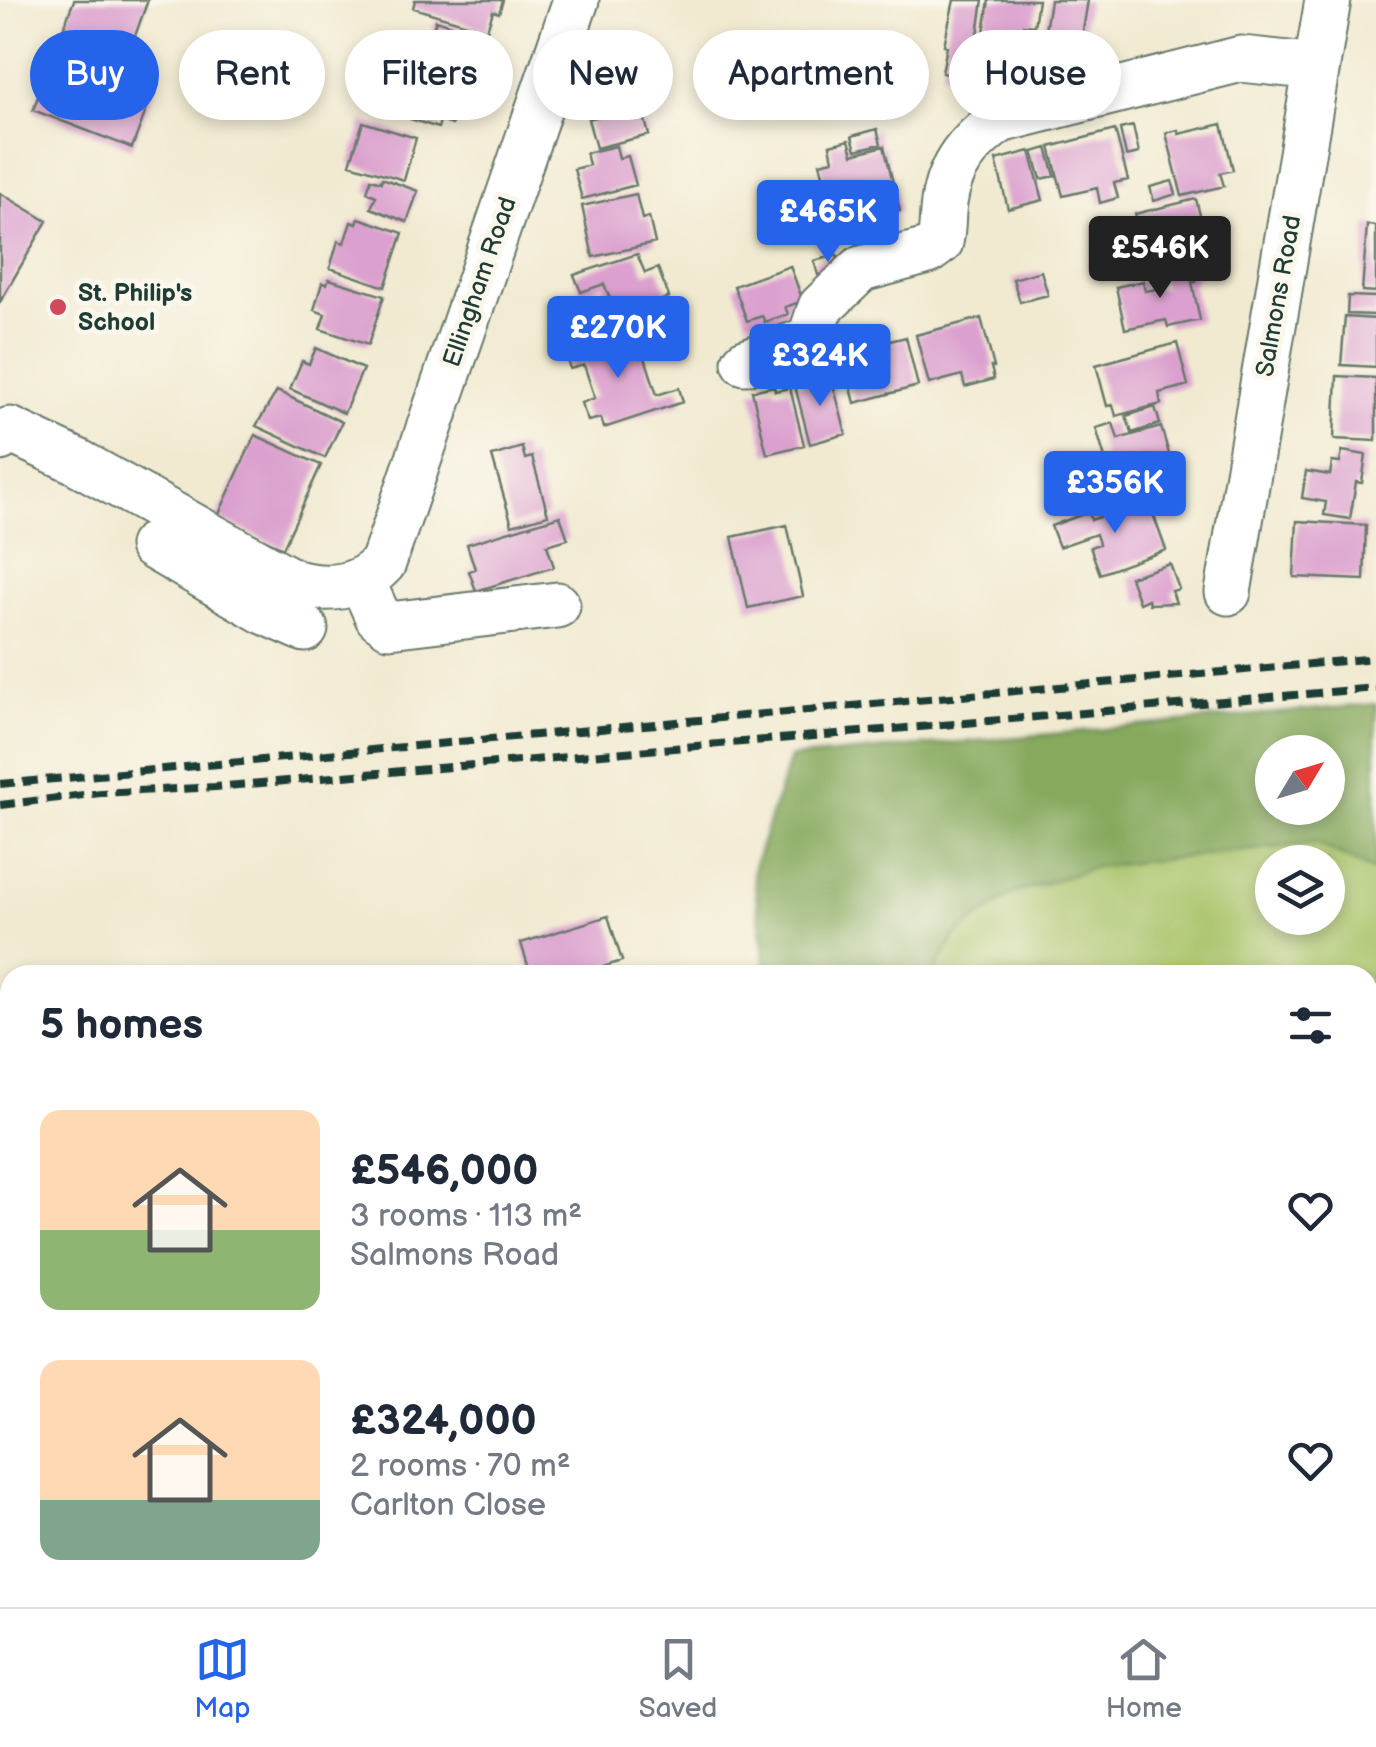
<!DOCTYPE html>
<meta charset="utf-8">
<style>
body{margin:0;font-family:"Balsamiq Sans",sans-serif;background:#f6f6f7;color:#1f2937;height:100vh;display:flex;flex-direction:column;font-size:38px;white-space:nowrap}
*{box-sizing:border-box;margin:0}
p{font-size:32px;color:#747a83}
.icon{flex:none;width:55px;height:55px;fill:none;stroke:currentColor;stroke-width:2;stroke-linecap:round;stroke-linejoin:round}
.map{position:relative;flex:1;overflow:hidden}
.details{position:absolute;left:0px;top:965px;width:1378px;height:642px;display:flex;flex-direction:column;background:#fff;border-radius:30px 30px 0 0;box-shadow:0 5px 15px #0003}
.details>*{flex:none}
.top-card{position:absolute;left:30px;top:30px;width:1318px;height:90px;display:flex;gap:20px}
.needle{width:65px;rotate:52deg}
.tools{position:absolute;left:1255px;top:735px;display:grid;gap:20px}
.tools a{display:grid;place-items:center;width:90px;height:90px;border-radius:50%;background:#fff;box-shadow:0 5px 15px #0003;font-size:50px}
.price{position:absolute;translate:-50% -85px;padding:0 22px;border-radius:10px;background:#2563eb;color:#fff;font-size:32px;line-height:65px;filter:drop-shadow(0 2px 5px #0008)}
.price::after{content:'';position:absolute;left:50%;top:60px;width:30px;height:22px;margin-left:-15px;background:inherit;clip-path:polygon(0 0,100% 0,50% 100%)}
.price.current{background:#222;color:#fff}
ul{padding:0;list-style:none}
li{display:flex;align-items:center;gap:30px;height:250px;padding:0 40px}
li span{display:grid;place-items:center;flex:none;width:280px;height:200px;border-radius:20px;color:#555}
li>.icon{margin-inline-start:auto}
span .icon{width:120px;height:120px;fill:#fffc;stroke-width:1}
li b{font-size:42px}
h2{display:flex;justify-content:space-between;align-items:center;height:120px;padding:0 40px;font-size:42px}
.pill{padding:0 35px;border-radius:45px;background:#fff;box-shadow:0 5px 15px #0003;font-size:35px;line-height:90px}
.pill.current{background:#2563eb;color:#fff}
.tab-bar{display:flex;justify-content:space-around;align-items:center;height:140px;border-top:2px solid #e0e1e3;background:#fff;font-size:28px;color:#747a83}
.tab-bar a{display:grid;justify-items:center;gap:5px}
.tab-bar .current{color:#2563eb}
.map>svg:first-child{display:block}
</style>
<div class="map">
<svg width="1376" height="1607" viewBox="0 0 1376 1607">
<rect width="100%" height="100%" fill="#fbf7ec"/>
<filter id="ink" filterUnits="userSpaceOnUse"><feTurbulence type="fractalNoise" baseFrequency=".01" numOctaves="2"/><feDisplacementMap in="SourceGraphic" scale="20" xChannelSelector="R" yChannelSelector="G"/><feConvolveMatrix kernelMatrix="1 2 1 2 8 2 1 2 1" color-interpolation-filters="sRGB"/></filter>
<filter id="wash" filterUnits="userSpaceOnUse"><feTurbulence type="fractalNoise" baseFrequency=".0048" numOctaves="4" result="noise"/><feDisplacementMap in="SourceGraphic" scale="40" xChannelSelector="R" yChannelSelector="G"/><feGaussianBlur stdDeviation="2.25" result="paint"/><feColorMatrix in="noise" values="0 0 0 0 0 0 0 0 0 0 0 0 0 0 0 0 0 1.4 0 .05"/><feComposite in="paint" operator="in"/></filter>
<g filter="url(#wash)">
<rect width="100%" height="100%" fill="#f1ead1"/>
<path fill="#a8c369" stroke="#64804e" stroke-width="2.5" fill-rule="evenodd" d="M1376 773V1494L1368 1489V975H767L1272 808H1328ZM1272 862H1328V918H1272Z"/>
<path fill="#86a95d" stroke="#527348" stroke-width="2.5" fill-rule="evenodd" d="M1376 704V872L1316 843 1095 867 1012 894 956 935 932 975H767L753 870 790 758ZM1272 752H1328V808H1272Z
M1376 1285V1442L1368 1451V1287Z"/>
<g id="blocks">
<path fill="#dba0cf" d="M74 0H148L122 72 156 84 132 148 33 110Z
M415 0H503L499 13 493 11 487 30 413 8Z
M954 0H983L974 62H970L968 78 942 73 947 46 944 45Z
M989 0H1038L1034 26 1023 25 1017 64 980 58Z
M1050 0H1088L1080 49 1043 43Z
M436 20 479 34 473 54 477 56 469 80 422 64 425 53 417 50 421 35 430 38Z
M653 60 661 90 606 104 599 74Z
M421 82 461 95 452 125 440 121 438 128 410 119Z
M641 105 649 135 596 148 588 119Z
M363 122 416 138 404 180 350 164Z
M1222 124 1233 170 1220 173 1224 186 1182 196 1166 133 1178 130 1179 134Z
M1133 126 1139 153 1126 156 1120 129Z
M877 129 881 144 856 150 852 136Z
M1115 130 1128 180 1114 183 1118 198 1100 203 1097 188 1063 196 1050 147Z
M849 140 853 154 884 146 900 211 850 224 842 191 828 195 820 163 833 160 830 145Z
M616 146 619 158 628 156 636 185 582 199 574 169 589 165 586 153Z
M1047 148 1055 176 1041 179 1033 152Z
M1030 151 1043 200 1008 209 996 160Z
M382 178 418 191 407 222 371 208 376 196 367 192 371 179 381 182Z
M1172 181 1176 194 1154 201 1150 187Z
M0 193 47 221 0 302Z
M636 194 642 219 649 217 655 243 593 257 582 206Z
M1196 199 1210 256 1153 270 1135 214Z
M359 218 403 233 385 287 330 268 338 241 344 243 351 222 357 224Z
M1367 225 1376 226V292L1362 291Z
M637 254 645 273 658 268 669 297 618 318 604 284 581 292 574 275Z
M837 255 841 270 818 275 814 261Z
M790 266 803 301 785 307 788 314 765 322 762 316 747 321 734 286Z
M1193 267 1196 282H1192L1200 320 1168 327 1166 320 1125 329 1116 287 1143 281 1145 291 1164 288 1161 273Z
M1041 271 1048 295 1020 302 1013 279Z
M329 279 384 296 368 345 320 329 325 314 314 310 322 283 327 284Z
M1348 296 1376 297V315L1347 314Z
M1345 317 1376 319V367L1341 365Z
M981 318 994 367H991L994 379 965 387 962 375 929 384 916 335Z
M616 333 622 349 640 342 657 395 679 388 683 402 604 428 601 418 588 421 581 403 595 398 584 365 570 369 564 350Z
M906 337 918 386 855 403 842 353Z
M1177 343 1188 385 1159 393 1161 404 1116 416 1113 405 1107 406 1096 365Z
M316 348 363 369 344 413 290 389 302 361 309 364Z
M830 372 846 434 810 444 795 386 810 382 809 377Z
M1337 376 1376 378V441L1334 439Z
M774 386 775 391 790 388 804 445 767 454 752 391Z
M277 391 342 422 325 458 256 426Z
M1155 407 1160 424 1132 433 1126 416Z
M1113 423 1118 439 1161 427 1175 474 1115 492 1096 428Z
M255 435 321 465 283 548 217 518Z
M522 447 525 459 532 457 548 515 512 525 492 456Z
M1342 451 1366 455 1362 483 1356 482 1350 519 1324 515 1326 502 1302 498 1306 471 1330 475 1332 462 1340 463Z
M1148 500 1166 550 1100 574 1090 547 1099 544 1096 534 1059 547 1051 526 1089 512 1091 520Z
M560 516 568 539 547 545 554 567 476 591 469 571 475 569 467 544Z
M1297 521 1366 525 1364 580 1294 577Z
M787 525 803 596 748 608 732 537Z
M1170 564 1179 589 1172 591 1176 603 1149 604 1148 599 1139 603 1130 577Z
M608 916 622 961 577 975H531L521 943Z
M411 966 433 975H407Z
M0 1014 10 1019V1067L0 1063Z
M10 1243V1278L0 1280V1245Z
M0 1520 10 1524 9 1575 0 1572Z
M78 1598H117L114 1607Z
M153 1598H218L216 1607H151Z
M238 1598H303L302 1607H237Z
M324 1598 389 1605V1607H323Z
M954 1598H1017L1012 1607H988L972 1598 967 1607H957L951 1603Z
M1214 1598H1282L1291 1607H1223Z"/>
</g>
</g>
<g filter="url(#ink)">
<use href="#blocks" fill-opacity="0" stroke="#687a6b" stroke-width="2.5"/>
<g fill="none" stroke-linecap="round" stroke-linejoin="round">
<g stroke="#687a6b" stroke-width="49">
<path id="minor" d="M745 362 806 341 811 336 821 307 861 269 928 251 940 242C943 229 942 216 944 203 949 165 970 141 1000 120L1241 59 1317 67
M0 438 10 430 76 461 293 582C326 592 359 589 383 563L576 0
M152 546 264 611 305 629
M362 581 378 617 389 625 557 605
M1228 592 1328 0
M0 1188 10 1187
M1129 1598 1141 1607
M455 1607 456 1598"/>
</g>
<use href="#minor" stroke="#fff" stroke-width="45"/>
<path stroke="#1f3d34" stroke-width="8" stroke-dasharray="15 8" stroke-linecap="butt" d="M0 784 1376 658
M0 805 101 793 215 787 1376 688"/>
</g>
</g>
<circle fill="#d1495b" stroke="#fbf7ec" stroke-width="4" cx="58" cy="307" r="10"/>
<g text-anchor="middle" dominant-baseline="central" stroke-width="10" stroke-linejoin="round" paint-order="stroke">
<g font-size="25" fill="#1f3d34" stroke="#fbf7ec">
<text transform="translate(480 282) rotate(-71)">Ellingham Road</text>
<text transform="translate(1279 296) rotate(-80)">Salmons Road</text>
</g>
<g font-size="25" font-weight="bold" fill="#1f3d34" stroke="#fbf7ec" text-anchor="start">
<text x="78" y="293">St. Philip's<tspan x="78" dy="29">School</tspan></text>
</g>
</g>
</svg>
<div class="tools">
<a><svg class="needle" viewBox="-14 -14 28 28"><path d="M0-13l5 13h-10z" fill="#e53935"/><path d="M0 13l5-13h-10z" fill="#747a83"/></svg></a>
<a><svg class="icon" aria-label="layers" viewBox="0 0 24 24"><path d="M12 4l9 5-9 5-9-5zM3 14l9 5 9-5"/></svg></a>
</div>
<b class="price" style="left:828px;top:265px">£465K</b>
<b class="price current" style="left:1160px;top:301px">£546K</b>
<b class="price" style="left:618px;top:381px">£270K</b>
<b class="price" style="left:820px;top:409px">£324K</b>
<b class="price" style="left:1115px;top:536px">£356K</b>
<div class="top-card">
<a class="pill current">Buy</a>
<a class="pill">Rent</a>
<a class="pill">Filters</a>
<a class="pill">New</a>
<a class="pill">Apartment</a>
<a class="pill">House</a>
</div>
<section class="details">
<h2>5 homes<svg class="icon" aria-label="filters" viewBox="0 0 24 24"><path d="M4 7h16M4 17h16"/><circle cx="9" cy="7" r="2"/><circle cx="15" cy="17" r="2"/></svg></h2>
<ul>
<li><span style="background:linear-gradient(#ffd9b3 60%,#8fb573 0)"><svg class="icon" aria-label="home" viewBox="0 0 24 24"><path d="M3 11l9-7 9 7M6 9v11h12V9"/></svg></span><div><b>£546,000</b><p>3 rooms · 113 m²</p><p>Salmons Road</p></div><svg class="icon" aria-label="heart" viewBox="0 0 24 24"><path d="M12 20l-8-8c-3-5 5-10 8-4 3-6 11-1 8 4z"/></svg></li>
<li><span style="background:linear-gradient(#ffd9b3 70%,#7fa58c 0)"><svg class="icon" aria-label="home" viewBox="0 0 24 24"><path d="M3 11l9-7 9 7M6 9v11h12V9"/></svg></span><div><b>£324,000</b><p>2 rooms · 70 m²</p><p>Carlton Close</p></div><svg class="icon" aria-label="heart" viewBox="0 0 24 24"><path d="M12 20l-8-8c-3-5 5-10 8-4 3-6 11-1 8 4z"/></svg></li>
</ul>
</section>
</div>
<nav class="tab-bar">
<a class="current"><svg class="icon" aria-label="map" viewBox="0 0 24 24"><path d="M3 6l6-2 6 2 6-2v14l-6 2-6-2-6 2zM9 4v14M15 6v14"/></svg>Map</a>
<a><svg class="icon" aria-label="saved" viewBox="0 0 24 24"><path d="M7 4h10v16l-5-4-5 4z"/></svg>Saved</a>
<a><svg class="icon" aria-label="home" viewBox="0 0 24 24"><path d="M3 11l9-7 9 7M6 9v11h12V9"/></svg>Home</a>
</nav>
